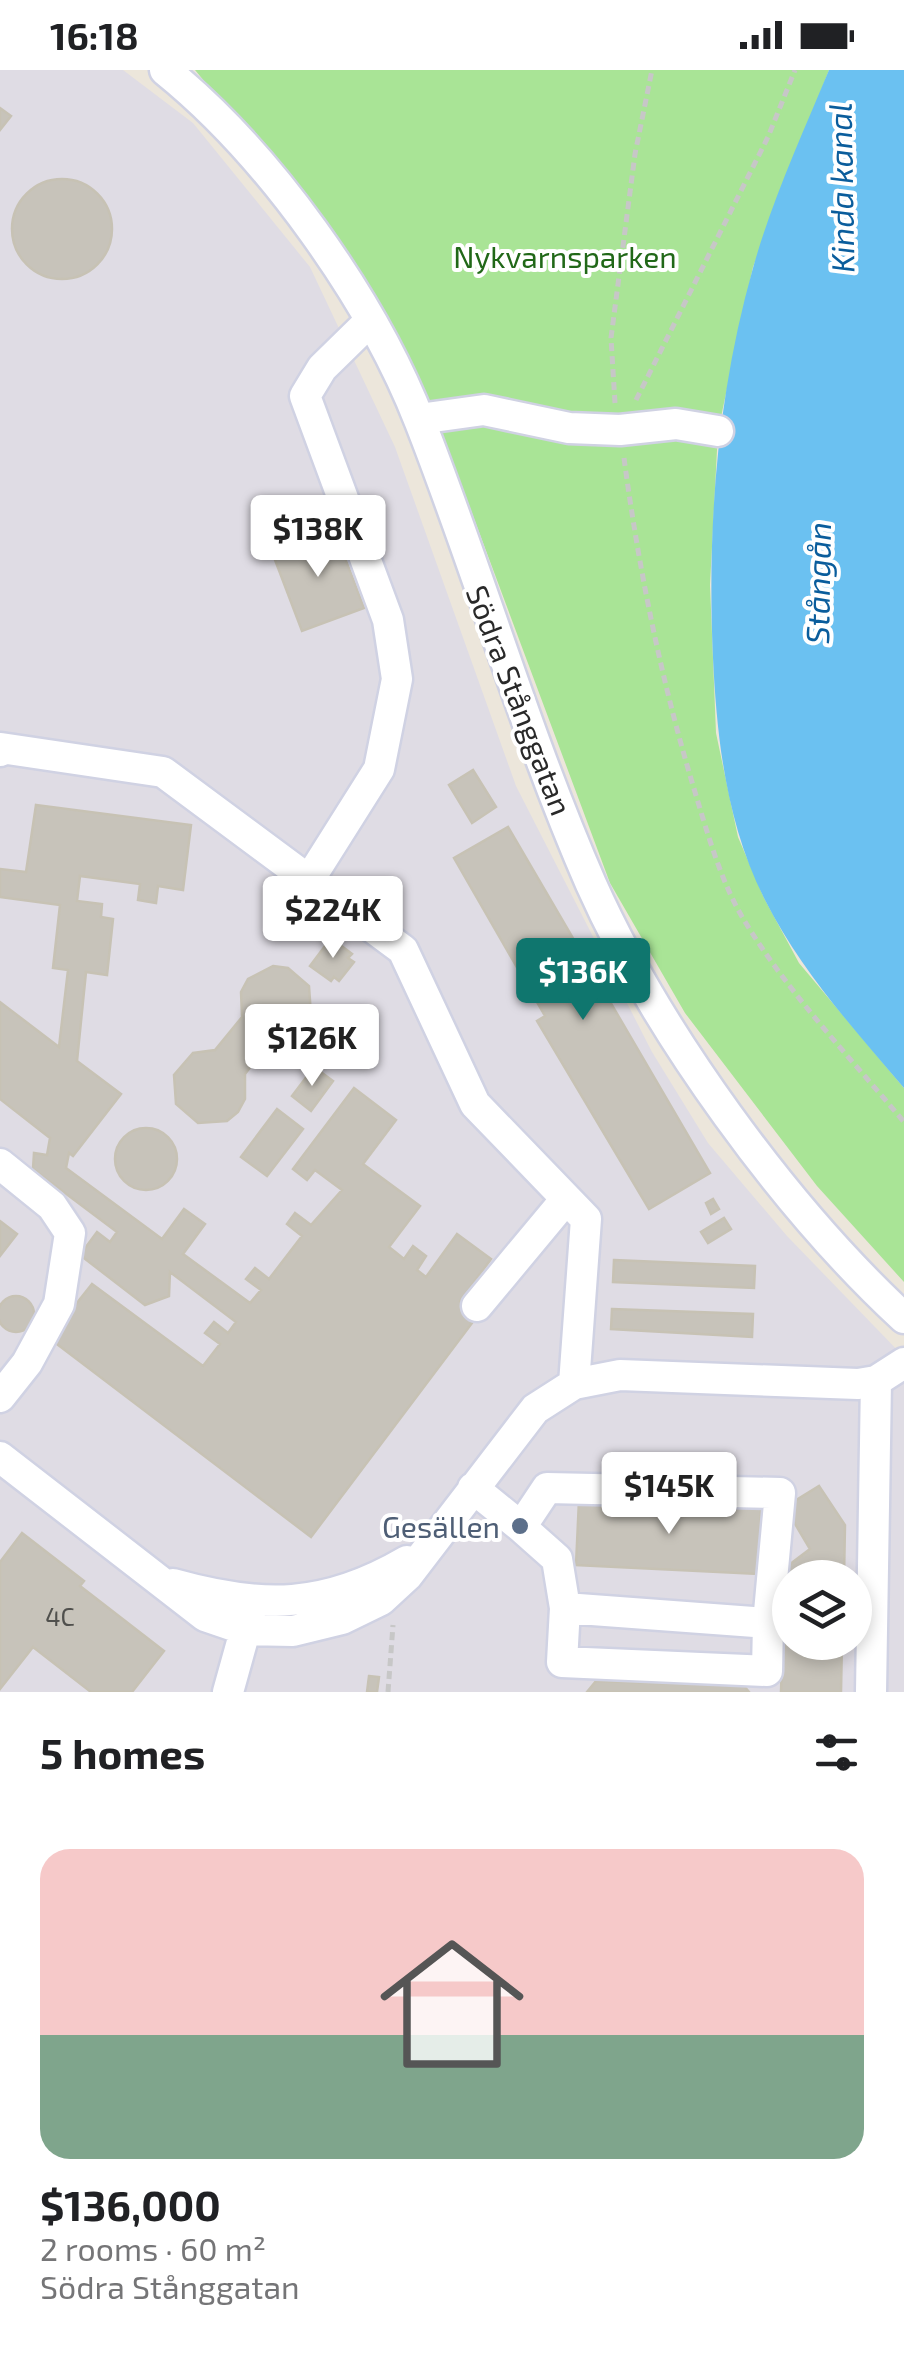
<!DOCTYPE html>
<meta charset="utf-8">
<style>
body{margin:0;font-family:"Exo 2",sans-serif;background:#f2f2f2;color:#202124;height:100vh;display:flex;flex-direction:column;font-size:38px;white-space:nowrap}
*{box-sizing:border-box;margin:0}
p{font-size:32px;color:#757577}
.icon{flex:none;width:55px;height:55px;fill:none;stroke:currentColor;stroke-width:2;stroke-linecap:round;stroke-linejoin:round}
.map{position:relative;height:1622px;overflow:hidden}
.drawer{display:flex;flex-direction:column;background:#fff;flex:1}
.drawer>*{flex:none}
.tools{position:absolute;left:772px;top:1490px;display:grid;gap:20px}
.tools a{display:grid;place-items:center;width:100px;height:100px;border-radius:50%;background:#fff;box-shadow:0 5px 15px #0003;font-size:50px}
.price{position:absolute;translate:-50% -85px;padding:0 22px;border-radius:10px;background:#fff;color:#222;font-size:32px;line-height:65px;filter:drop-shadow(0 2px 5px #0008)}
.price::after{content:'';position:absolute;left:50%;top:60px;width:30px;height:22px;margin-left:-15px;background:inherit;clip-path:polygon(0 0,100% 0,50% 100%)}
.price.selected{background:#0f766e;color:#fff}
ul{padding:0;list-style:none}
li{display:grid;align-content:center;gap:20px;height:530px;padding:0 40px}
li span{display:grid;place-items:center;height:310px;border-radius:30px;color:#555}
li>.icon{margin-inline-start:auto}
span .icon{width:180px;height:180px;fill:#fffc;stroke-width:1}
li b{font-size:42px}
h2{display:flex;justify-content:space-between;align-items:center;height:120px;padding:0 40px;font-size:42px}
.status{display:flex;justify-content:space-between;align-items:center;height:70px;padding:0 50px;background:#fff;direction:ltr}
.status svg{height:28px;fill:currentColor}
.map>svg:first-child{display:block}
</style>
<div class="status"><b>16:18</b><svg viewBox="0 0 49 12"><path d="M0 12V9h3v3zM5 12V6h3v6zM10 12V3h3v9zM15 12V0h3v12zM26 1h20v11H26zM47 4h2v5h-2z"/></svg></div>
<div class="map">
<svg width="904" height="1622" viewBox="0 0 904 1622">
<rect width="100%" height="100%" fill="#ece6db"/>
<path fill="#dfdce4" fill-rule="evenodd" d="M0 0H123L193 53 310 197 395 377 516 716 652 982 708 1073 787 1166 904 1287V1622H0ZM790 1508H855V1572H790Z"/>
<path fill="#a9e496" d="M195 0H829L753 197 718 361 710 515 716 663 738 767 764 828 799 893 904 1018V1212L817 1116 685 943 610 813 435 344 388 251 352 189Z"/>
<path fill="#6bc1f1" d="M829 0H904V1018C853 958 801 901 765 830 727 755 717 672 713 588 707 456 717 326 753 198 772 130 802 65 829 0Z"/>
<path fill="#c7c3ba" stroke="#c7c2b4" stroke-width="2.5" d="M0 38 11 46 0 60Z
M12 159a50 50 0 1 1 100 0a50 50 0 1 1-100 0Z
M334 459 364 538 302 561 272 482Z
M473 700 496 737 472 753 449 715Z
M36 735 191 755 183 820 158 816 156 833 138 830 140 814 80 806 77 831 102 834 101 847 113 849 107 905 86 902 77 991 121 1024 73 1086 69 1083 66 1098 162 1169 184 1139 205 1154 183 1184 250 1233 261 1220 246 1209 255 1198 269 1209 302 1166 287 1154 295 1143 311 1155 342 1120 315 1100 307 1110 293 1099 354 1018 396 1050 363 1094 420 1136 389 1177 404 1189 413 1176 426 1186 417 1200 426 1207 457 1164 491 1189 460 1231 478 1245 311 1467 49 1268 92 1214 203 1296 220 1274 205 1263 214 1252 228 1263 236 1252 170 1202 169 1226 145 1235 80 1185 97 1162 110 1172 117 1162 33 1099 34 1083 47 1085 50 1068 0 1029V932L59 977 68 900 53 898 60 835 0 827V799L26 802Z
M508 757 710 1103 649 1139 537 951 545 946 454 788Z
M331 868 352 884 348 888 354 892 339 911 334 907 331 911 310 896Z
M273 896 288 898 309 916 311 945 293 966 272 969 245 1004V1029L238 1042 227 1051 198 1053 176 1034 174 1005 193 983 215 980 242 947 241 922 248 909Z
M314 997 333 1011 311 1041 292 1026Z
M277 1039 303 1059 267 1106 241 1087Z
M115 1089a31 31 0 1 1 62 0a31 31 0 1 1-62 0Z
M713 1129 719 1139 711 1144 706 1133Z
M724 1148 731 1159 708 1173 701 1162Z
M0 1151 17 1164 0 1186Z
M614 1190 755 1196 754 1218 613 1212Z
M-2 1244a18 18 0 1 1 36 0a18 18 0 1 1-36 0Z
M612 1239 753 1244 752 1267 611 1259Z
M819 1416 845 1455 844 1508H790V1572H842L841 1622H781L785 1498 810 1479 785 1437Z
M579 1430 761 1438 758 1504 576 1495Z
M22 1463 84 1511 80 1516 164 1581 132 1622H91L33 1577 0 1619V1492Z
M369 1606 379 1607 377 1622H367Z
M596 1611 744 1616 749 1622H587Z"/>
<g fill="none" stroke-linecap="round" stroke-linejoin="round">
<g stroke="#d0d2e3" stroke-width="35">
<path id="minor" d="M165 0C268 83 372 229 420 352 480 505 525 663 591 814 657 962 785 1138 904 1248
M419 349 484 340 569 358 620 360 676 354 718 361
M0 681 1 678 163 702 403 880 475 1034 586 1149 574 1314
M309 810 379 699 397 609 388 550 305 326 322 298 369 252
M0 1094 52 1136 70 1163 59 1234 27 1293 0 1327
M477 1236 566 1129
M0 1387 205 1546 246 1560 293 1561 342 1549 381 1530 407 1506 535 1339 574 1314 620 1305 858 1314 876 1311 904 1293
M473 1418 521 1457 547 1418 780 1423 768 1553
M521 1457 557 1489 565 1538 562 1592 767 1601 768 1553 565 1538
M173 1514C262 1539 325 1539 407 1491
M228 1622 250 1543
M871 1622 876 1311"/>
</g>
<path stroke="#c7c7c7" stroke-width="5" stroke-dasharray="8 5" stroke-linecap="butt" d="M636 330 768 67 795 0
M615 333 611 268 635 84 652 0
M624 388C639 501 662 614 695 722 708 765 721 812 744 850 788 923 849 986 904 1052
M388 1622 393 1555"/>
<use href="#minor" stroke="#fff" stroke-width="30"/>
</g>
<circle fill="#5c6f8a" stroke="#fff" stroke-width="4" cx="520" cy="1456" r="10"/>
<g text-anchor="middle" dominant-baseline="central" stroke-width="8" stroke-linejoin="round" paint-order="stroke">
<g font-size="25" fill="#50504d">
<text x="60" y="1546">4C</text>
</g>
<g font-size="30" fill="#216818" stroke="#fff">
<text x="565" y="186">Nykvarnsparken</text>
</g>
<g font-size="30" fill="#292929" stroke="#fff">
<text transform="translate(520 630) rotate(69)">Södra Stånggatan</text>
</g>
<g font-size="30" fill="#4e5e75" stroke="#fff" text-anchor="end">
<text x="500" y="1456">Gesällen</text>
</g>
<g font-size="32" font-style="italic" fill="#0a5d9c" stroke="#fff">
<text transform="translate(840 118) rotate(-91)">Kinda kanal</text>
<text transform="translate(817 513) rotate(-89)">Stångån</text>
</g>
</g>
</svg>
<div class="tools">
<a><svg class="icon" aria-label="layers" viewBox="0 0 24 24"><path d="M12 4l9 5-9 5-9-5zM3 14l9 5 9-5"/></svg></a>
</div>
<b class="price" style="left:318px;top:510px">$138K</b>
<b class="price" style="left:333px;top:891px">$224K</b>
<b class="price selected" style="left:583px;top:953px">$136K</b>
<b class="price" style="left:312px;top:1019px">$126K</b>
<b class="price" style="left:669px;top:1467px">$145K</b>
</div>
<section class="drawer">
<h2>5 homes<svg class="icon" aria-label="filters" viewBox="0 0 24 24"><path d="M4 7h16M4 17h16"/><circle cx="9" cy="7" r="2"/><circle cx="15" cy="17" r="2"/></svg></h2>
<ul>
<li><span style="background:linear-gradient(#f6c9c9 60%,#7fa58c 0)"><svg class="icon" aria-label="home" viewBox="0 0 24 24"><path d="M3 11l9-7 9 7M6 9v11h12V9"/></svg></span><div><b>$136,000</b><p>2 rooms · 60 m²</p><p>Södra Stånggatan</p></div></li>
</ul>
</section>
